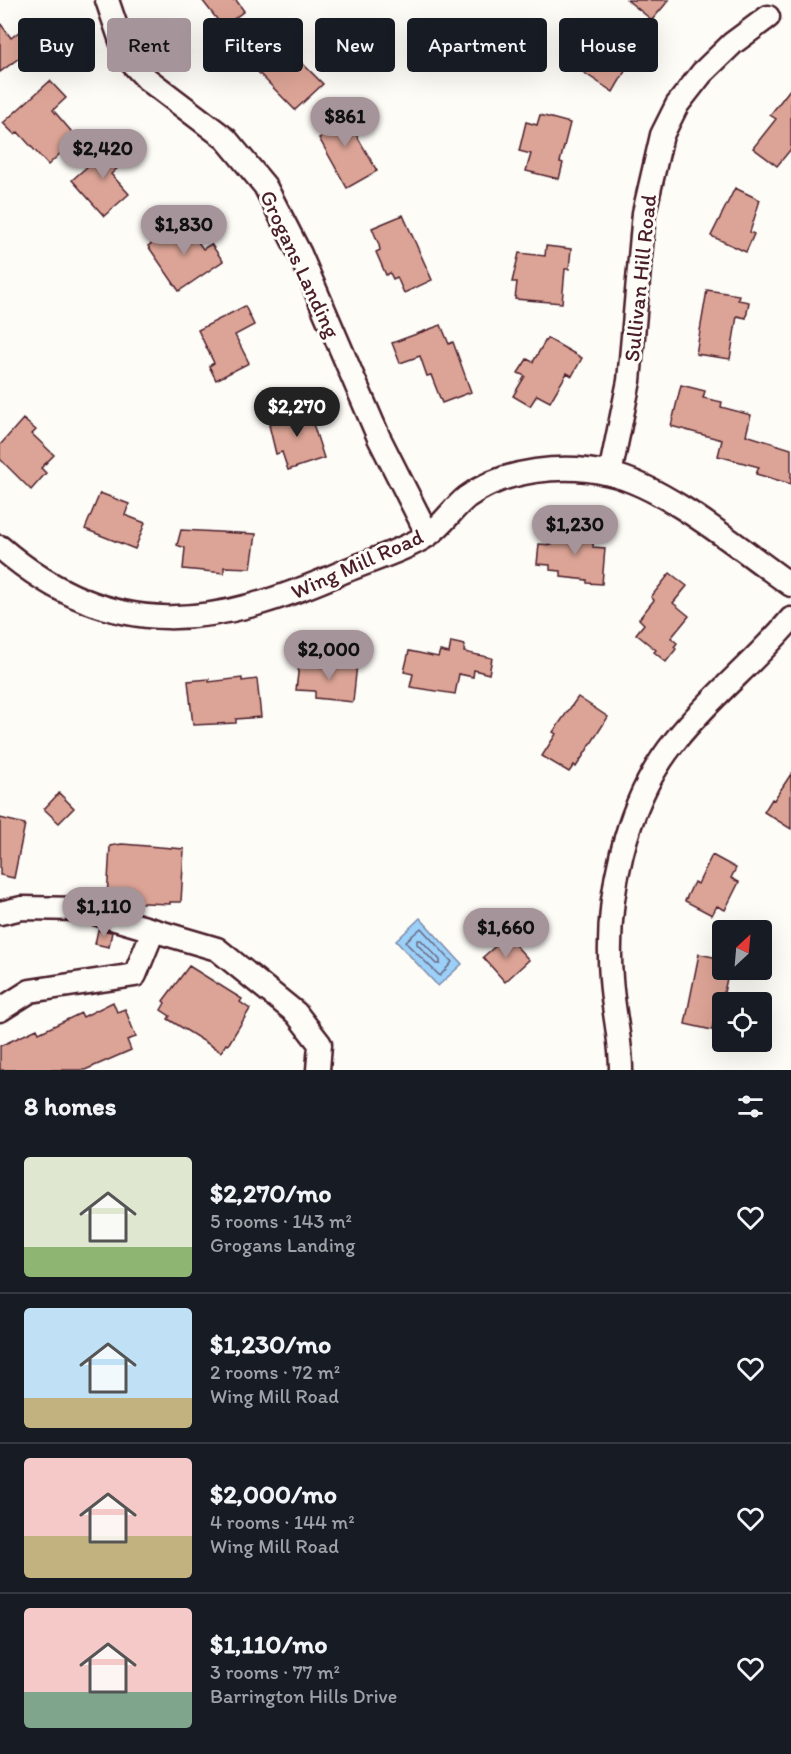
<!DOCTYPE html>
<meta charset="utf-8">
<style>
body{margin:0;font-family:Itim,sans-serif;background:#242831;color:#f1f3f6;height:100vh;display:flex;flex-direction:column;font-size:22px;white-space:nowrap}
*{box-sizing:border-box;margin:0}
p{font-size:20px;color:#9ea1a6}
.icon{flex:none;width:33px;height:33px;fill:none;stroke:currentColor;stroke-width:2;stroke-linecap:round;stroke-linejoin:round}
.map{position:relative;height:1070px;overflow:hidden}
.side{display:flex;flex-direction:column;background:#171b24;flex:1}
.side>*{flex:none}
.banner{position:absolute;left:18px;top:18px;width:756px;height:54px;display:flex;gap:12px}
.needle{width:39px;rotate:26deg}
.controls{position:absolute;left:712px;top:920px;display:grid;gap:12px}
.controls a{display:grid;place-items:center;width:60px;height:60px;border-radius:6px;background:#171b24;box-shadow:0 6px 24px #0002;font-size:30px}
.price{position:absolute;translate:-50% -51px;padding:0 14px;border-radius:21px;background:#a6949b;color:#111;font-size:20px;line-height:39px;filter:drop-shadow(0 2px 3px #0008)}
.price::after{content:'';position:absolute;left:50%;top:36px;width:18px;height:14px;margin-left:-9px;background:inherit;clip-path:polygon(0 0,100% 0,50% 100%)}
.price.on{background:#222;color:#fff}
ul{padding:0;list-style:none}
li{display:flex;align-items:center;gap:18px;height:150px;padding:0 24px}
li+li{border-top:2px solid #363941}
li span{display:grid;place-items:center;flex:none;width:168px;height:120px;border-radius:6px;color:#555}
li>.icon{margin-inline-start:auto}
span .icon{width:72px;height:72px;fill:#fffc;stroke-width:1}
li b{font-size:26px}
h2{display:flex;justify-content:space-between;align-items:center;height:72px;padding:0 24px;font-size:26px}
.pill{padding:0 21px;border-radius:6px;background:#171b24;box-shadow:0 6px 24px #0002;font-size:21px;line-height:54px}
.pill.on{background:#a6949b;color:#111}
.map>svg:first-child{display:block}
</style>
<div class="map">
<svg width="791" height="1070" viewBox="0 0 791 1070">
<rect width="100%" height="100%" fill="#fdfcf7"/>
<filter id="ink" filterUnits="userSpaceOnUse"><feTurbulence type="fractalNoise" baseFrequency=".0167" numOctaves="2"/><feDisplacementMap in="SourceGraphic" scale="12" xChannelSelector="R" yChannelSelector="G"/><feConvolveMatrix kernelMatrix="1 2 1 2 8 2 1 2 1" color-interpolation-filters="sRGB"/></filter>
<g filter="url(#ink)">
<path fill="#9bd0f9" stroke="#7b89a7" stroke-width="1.5" d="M420 918 462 964 438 986 396 941Z"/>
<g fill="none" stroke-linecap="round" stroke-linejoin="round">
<path stroke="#6a667d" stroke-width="1.5" d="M421 928 452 962 440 976 405 942Z
M417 940H421L440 960V964H436L417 944Z"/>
</g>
<path fill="#dca496" stroke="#4a1f2b" stroke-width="1.5" d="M202 0H236L244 11 223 27Z
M627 0H669L652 20Z
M605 18 642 42 613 92 580 70 594 47 589 43Z
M0 23 11 38 25 27 38 44 0 72Z
M274 48 288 58 293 54 323 84 295 110 254 68Z
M50 81 66 98 53 110 77 138 48 165 18 132 15 135 3 123Z
M791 88V149L777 166 753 148 776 119 770 115Z
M341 108 377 171 347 188 319 138 323 136 315 122Z
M540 115 570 123 560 162 563 163 559 179 526 171 531 154 519 151 526 122 537 125Z
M114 143 128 159 111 174 129 194 104 216 72 180Z
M735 188 760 200 750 232 754 234 746 252 711 236Z
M403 215 432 280 404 293 397 277 393 279 390 273 386 275 376 252 380 250 379 245 372 228Z
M184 222 203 249 211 244 223 261 179 291 148 246Z
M546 246 571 249 569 269H565L562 303 515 299 517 282H512L519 253 545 256Z
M707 290 739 295 738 300 749 302 746 318 737 316 730 359 696 354Z
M245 306 254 325 235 335 249 363 216 380 209 366 214 363 198 330Z
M441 325 449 344 453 342 471 392 442 403 431 375 427 376 420 356 400 363 392 343Z
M547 338 582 358 572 376 567 373 550 402 537 395 530 406 513 396 525 376 518 373 527 359 533 362Z
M681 385 705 391 703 398 722 402 721 407 751 415 746 435 791 449V484L756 474 759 467 718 456 722 440 671 426Z
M307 405 324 458 288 470 282 452 276 454 269 425 283 420 281 414Z
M23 419 36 430 32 434 54 455 41 468 46 473 31 490 0 459V445Z
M100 493 129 504 125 515 145 523 135 549 85 529Z
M574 528 594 530 593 547 605 548 602 584 587 583V580L561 577V571L550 570V565L537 564 539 544 552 545 553 534 573 536Z
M181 530 256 534 251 568 224 567V573L183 569 185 548 177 545Z
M670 573 687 586 673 603 689 616 671 638 677 643 674 647 676 649 666 662 654 652 656 650 636 634 644 624 639 619 654 600 651 597Z
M451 642 465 645 464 652 492 658 489 674 474 670 473 677 459 674 455 694 410 687 413 674 404 672 409 651 438 657 440 651 449 653Z
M336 663 357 664 353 702 315 698V691L296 690 299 665 336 668Z
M242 678V681L257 679 261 717 236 719V723L193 725 188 681 209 679V682Z
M578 697 608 717 576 767 574 765 569 772 542 756 556 734 553 732Z
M791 774V829L764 812 772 799 774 800Z
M59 793 74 808 59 823 44 809Z
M0 818 25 824 14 878 0 875Z
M122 844 184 849 181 902H170V904L119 902 120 898H107L110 846Z
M712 855 736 868 731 878 739 882 725 910 717 906 712 915 685 901 694 882 698 884Z
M98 930 112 932 109 947 95 944Z
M507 936 529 960 505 982 483 957Z
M699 954 723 959V969H729L722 1002 718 1001 712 1030 685 1024Z
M189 966 242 999 240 1002 250 1009 228 1045 226 1044 221 1052 168 1019 170 1016 161 1010 165 1003 163 1001Z
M113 1002 117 1012 125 1009 136 1037 127 1040 131 1050 85 1070H0V1046L37 1029 39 1033 81 1013 83 1017Z"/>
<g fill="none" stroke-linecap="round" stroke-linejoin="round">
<g stroke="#4a1f2b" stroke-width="27">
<path id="minor" d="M107 0 121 41 131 62 147 79 226 139 265 186 300 254 379 438 428 535
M610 474 629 381 644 213 662 135 677 105 702 73 733 43 768 17
M0 547C114 645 216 628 345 571 369 561 407 549 428 535 443 525 453 508 467 497 505 469 565 463 610 474 668 488 741 550 791 585
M0 913 22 908 81 909 217 949 296 1013 320 1044 318 1070
M0 1010 30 991 135 975 153 931
M621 1070C621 1039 613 1010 611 979 605 900 624 804 675 741 709 698 755 662 791 619"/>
</g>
<use href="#minor" stroke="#fdfcf7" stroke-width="22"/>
</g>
</g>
<g text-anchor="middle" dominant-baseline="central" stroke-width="6" stroke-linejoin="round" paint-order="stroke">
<g font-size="22" fill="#4a1f2b" stroke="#fdfcf7">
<text transform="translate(300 264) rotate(65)">Grogans Landing</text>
<text transform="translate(640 278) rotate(-84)">Sullivan Hill Road</text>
<text transform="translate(357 564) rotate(-24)">Wing Mill Road</text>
</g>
</g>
</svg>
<div class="controls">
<a><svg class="needle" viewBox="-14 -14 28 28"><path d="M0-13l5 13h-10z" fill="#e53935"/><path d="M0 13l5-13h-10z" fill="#9ea1a6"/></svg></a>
<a><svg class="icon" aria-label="locate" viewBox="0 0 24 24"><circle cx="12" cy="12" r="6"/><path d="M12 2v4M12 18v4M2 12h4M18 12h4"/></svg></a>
</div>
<b class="price" style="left:345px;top:148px">$861</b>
<b class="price" style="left:103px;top:180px">$2,420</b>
<b class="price" style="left:184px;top:256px">$1,830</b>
<b class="price on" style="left:297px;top:438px">$2,270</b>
<b class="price" style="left:575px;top:556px">$1,230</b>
<b class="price" style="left:329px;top:681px">$2,000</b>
<b class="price" style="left:104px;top:938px">$1,110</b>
<b class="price" style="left:506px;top:959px">$1,660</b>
<div class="banner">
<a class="pill">Buy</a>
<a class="pill on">Rent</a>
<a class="pill">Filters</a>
<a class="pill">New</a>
<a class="pill">Apartment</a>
<a class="pill">House</a>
</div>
</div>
<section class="side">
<h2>8 homes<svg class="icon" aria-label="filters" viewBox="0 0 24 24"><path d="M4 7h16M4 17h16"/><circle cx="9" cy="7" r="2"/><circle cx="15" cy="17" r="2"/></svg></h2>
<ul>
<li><span style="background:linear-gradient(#dfe7d0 75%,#8fb573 0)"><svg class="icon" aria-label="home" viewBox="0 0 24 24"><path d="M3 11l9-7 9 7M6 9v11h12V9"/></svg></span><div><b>$2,270/mo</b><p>5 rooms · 143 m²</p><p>Grogans Landing</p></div><svg class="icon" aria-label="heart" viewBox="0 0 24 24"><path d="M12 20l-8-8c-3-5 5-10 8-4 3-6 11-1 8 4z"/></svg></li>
<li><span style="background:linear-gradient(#bfe0f5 75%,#c2b280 0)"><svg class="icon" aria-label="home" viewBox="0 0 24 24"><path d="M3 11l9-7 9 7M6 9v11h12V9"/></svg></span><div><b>$1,230/mo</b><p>2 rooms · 72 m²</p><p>Wing Mill Road</p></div><svg class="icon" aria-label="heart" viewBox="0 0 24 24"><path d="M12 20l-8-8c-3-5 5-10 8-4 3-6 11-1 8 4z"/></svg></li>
<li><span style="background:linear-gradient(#f6c9c9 65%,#c2b280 0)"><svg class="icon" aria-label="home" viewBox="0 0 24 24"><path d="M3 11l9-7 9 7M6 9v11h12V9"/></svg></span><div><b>$2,000/mo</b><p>4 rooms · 144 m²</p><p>Wing Mill Road</p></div><svg class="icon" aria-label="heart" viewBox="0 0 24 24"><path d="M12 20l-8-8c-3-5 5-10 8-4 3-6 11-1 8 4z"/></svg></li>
<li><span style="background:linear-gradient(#f6c9c9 70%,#7fa58c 0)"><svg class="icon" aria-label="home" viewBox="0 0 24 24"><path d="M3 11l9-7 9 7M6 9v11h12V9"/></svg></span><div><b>$1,110/mo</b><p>3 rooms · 77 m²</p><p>Barrington Hills Drive</p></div><svg class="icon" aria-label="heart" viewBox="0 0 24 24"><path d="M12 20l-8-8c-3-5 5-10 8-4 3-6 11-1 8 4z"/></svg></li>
</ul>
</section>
